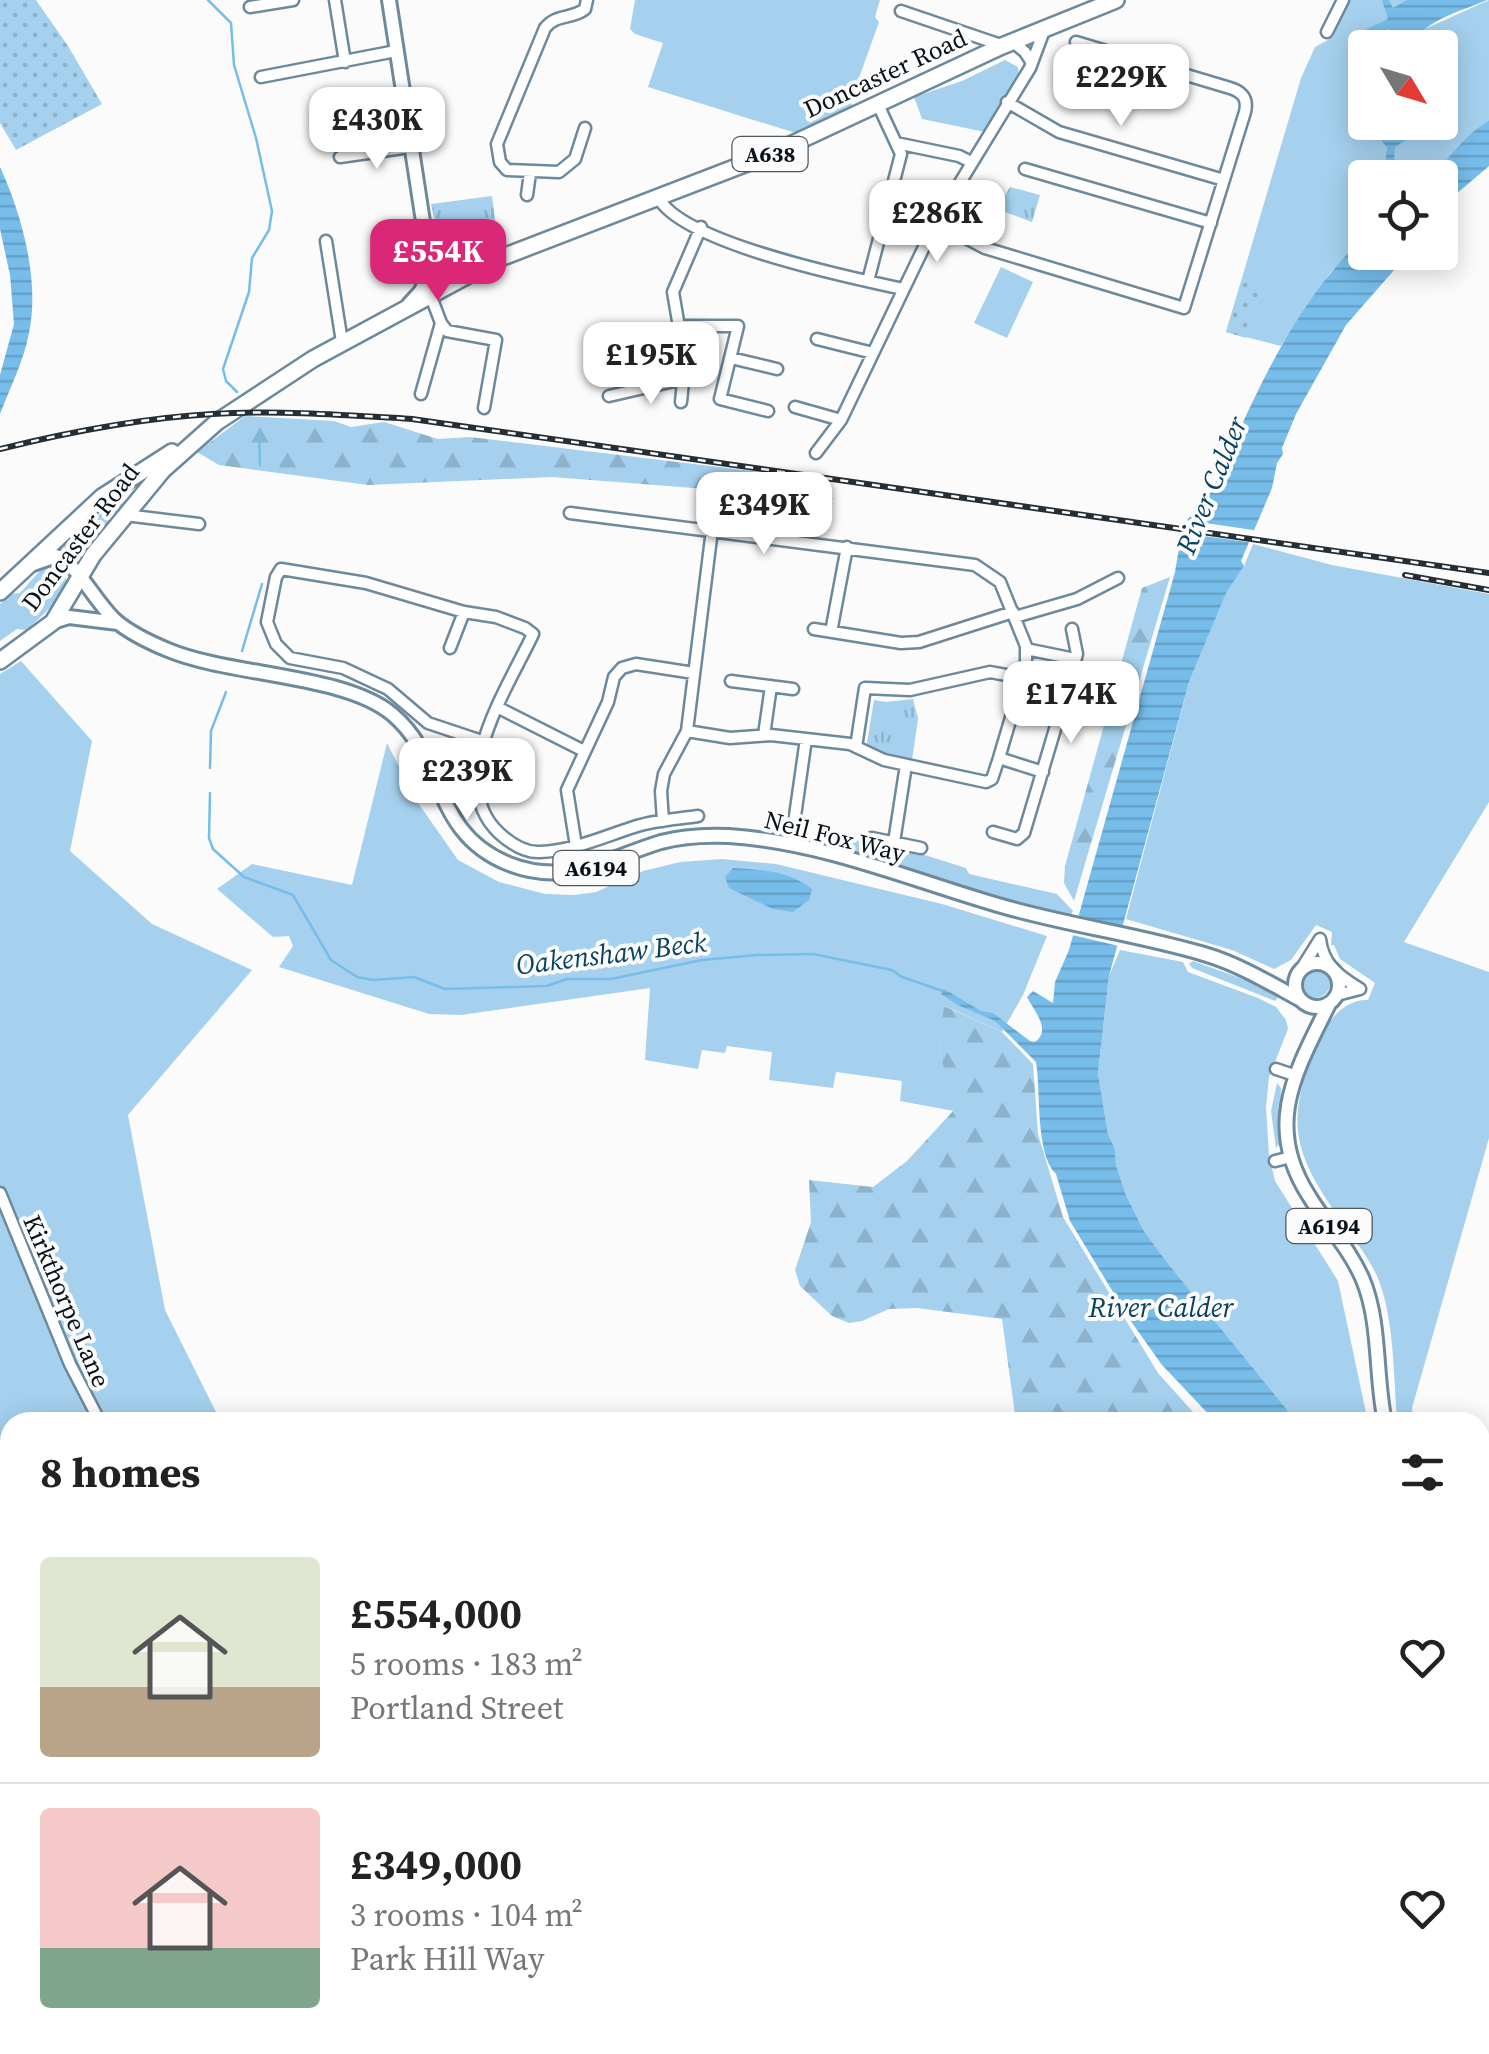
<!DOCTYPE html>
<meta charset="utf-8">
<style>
body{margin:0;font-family:"Source Serif 4",serif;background:#f6f6f6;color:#222;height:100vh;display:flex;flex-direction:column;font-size:38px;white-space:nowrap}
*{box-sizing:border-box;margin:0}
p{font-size:32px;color:#767676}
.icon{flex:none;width:55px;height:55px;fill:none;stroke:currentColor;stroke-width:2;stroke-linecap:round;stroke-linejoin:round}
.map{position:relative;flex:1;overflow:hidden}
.panel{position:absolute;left:0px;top:1412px;width:1490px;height:642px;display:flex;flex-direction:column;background:#fff;border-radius:30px 30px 0 0;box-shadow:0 5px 25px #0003}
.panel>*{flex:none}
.needle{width:65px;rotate:128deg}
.fabs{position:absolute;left:1348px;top:30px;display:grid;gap:20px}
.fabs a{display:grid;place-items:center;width:110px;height:110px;border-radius:10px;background:#fff;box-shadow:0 5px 25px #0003;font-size:50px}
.price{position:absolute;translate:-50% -85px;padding:0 22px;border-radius:20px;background:#fff;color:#222;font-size:32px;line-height:65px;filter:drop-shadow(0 2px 5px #0008)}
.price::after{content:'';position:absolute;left:50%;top:60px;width:30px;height:22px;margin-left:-15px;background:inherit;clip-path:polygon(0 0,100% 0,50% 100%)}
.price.active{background:#db2777;color:#fff}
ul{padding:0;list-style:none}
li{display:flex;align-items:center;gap:30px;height:250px;padding:0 40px}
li+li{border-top:2px solid #e0e0e0}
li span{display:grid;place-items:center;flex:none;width:280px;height:200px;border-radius:10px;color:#555}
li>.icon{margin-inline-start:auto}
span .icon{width:120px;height:120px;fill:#fffc;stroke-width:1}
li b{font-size:42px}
h2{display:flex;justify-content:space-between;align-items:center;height:120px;padding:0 40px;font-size:42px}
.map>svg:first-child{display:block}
</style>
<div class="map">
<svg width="1489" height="2054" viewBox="0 0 1489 2054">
<defs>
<pattern id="forest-firs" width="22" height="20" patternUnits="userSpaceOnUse" patternTransform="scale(2.5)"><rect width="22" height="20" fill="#a5d1ee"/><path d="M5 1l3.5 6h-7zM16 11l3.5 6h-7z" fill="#8db2cb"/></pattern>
<pattern id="park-tufts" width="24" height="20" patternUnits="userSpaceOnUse" patternTransform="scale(2.5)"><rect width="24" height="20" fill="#a5d1ee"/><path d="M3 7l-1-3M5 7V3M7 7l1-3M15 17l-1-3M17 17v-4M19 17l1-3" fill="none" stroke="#8db2cb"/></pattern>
<pattern id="garden-dots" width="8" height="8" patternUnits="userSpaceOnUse" patternTransform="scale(2.5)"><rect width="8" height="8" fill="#a5d1ee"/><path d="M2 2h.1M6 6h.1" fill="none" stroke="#8db2cb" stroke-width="1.8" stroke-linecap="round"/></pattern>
<pattern id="water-rules" width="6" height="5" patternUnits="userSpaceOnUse" patternTransform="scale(2.5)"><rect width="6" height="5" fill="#77bdea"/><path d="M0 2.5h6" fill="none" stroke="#65a1c8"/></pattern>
</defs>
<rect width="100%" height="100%" fill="#fbfbfb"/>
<path fill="#a5d1ee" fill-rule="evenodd" d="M635 0H880L875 17 879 22 854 92 838 88 855 108 802 135 648 87 663 43 635 34 630 29Z
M1350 0H1413L1425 29 1489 0V120C1462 137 1452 155 1431 177L1365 178V236L1330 273 1281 346 1226 332 1301 78 1315 47 1333 37ZM1365 48H1440V122H1365Z
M1005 60 1018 67 1019 78 985 132 922 119 914 97 962 81Z
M1001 267 1033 282 1007 338 974 323Z
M121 500 125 503 80 559 57 547 60 541Z
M1253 544 1332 565 1489 594V802L1404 942 1489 972V1138L1412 1408 1413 1422 1397 1420C1394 1380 1394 1328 1382 1290 1376 1268 1361 1249 1348 1230 1295 1157 1281 1126 1319 1040 1328 1020 1345 999 1368 1000L1375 983 1340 959 1334 945H1331L1332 932 1316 925 1291 960 1274 969 1232 950 1126 919 1189 682 1226 592 1244 566Z
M46 564C94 569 43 617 26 630L17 629 0 641V604L11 594 20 593Z
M21 661 92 741 70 851 152 924 252 970 128 1115 165 1310 221 1422H10V1920L5 1927 0 1926V674Z
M387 743 416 800 458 860 499 882 545 894 574 895 596 892 643 871 680 862 722 859 776 864 942 904 1047 936 1023 995 1002 1032 945 1006 939 1047 954 1111 900 1101 902 1081 836 1072 833 1088 769 1080 772 1052 727 1046 725 1053 702 1050 698 1069 645 1060 650 988 461 1015 429 1014 279 967 293 946 289 936 273 937 217 889 252 864 352 885Z
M843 838 906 849 966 868 969 874 1057 894 1073 911 1071 915 1032 908 842 847Z
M1120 950 1183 962 1188 972 1258 998 1276 1007 1286 1020 1288 1029 1269 1077 1266 1107 1269 1155 1275 1181 1338 1281 1368 1422H1297L1166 1261 1144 1231 1126 1195 1116 1165 1115 1149 1108 1134 1098 1073 1109 976Z
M1193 961 1265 987 1279 996 1275 1001 1192 968 1189 964Z
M1300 983a15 15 0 1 1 30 0a15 15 0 1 1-30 0Z
M1277 1083 1281 1088 1280 1143 1276 1148 1271 1111Z
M1480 1617 1489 1632V1705L1480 1691Z
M1480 1807 1489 1819V2054H1458L1455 2045H1480Z"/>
<path fill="url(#forest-firs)" d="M245 416 334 421 351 427 384 422 438 439 470 437 769 473 835 499 552 477 368 485 219 465 197 452Z
M1170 577 1084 867 1074 901 1064 883 1065 866 1142 588Z
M944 1006 1002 1032 1033 1064 1038 1134 1063 1217 1158 1373 1202 1422H1016L1002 1319 917 1308 889 1309 862 1321 849 1323 832 1316 800 1286 795 1270 811 1222 809 1180 873 1187 907 1161 953 1111 939 1047Z
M1480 1807 1489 1819V2027L1480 2038Z
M396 2045H504L497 2054H394Z
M1106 2045H1455L1458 2054H1104Z"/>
<path fill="url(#park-tufts)" d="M1010 187 1040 195 1032 222 997 209Z
M492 196 499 248 474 260 441 247 431 204Z
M913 699 918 719 912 760 882 757 866 749 874 700 886 702Z"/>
<path fill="url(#garden-dots)" d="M0 0H36L68 46 102 104 16 150 0 123Z
M1242 279 1262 285 1246 338 1226 332Z"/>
<path fill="url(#water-rules)" d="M1382 0H1389L1393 8 1407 0H1487C1463 11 1421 20 1412 47H1403L1404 40 1398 37 1369 47 1368 42 1392 32 1388 29 1366 37 1363 35 1365 30 1388 19Z
M1489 120V166L1455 195 1440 213V178L1431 177C1452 155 1462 137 1489 120Z
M1380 123H1409L1406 140 1395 147 1393 177H1384L1387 147 1378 137Z
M0 167C22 215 40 280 29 333 24 360 10 388 0 414V375L14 324 10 275 0 229Z
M1365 236V252L1409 253 1346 325 1296 414 1282 448 1283 454 1277 463 1272 488 1241 561 1244 566 1226 593 1189 682 1109 976 1098 1073 1108 1134 1115 1149 1116 1165 1126 1195 1144 1231 1166 1261 1297 1422H1216L1162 1365 1130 1320 1070 1221 1056 1174C1035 1154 1041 1091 1036 1062L995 1021 958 1005 941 994 944 989 981 1011 993 1013 1030 1041 1035 1042C1052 1030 1034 1011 1027 997L1033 991 1053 1003 1055 982 1069 950 1175 572 1180 542 1177 537C1185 516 1203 508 1213 488 1228 461 1238 431 1252 403 1281 342 1316 282 1365 236Z
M733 868C762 870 788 870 812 889L809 900 793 912 773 909 729 888 725 877Z
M1480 1691 1489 1705V1816L1480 1804Z"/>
<path fill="#fbfbfb" d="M1178 519 1260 531 1255 543 1174 532Z
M1073 916 1129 928 1123 947 1068 934Z"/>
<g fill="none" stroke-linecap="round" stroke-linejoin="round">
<path stroke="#77bdea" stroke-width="2.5" d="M208 0 231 23 234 65 256 138 272 211 269 230 252 258 249 292 223 369 226 381 237 392
M259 430 260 465
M242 651 262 584
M210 768 211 731 226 692
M210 793 209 838 213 849 244 877 293 895 331 960 357 977 373 980 414 977 445 989 547 986 567 979H611L702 960 757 955 813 954 892 970 902 977 943 991"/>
<g stroke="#6d899c" stroke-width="15">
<path id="minor" d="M335 0 345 62
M250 7 293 0
M901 11 1001 45
M1327 32 1343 0
M1012 41 1025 52 1032 63
M261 77 396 51
M1115 94 1127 57
M1007 102 1059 132 1224 180
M585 128 575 159 559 172 507 170 500 162 497 144 545 28C557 13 571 20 585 9L587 0
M896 143 959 156 971 162
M340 157 410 147
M1025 169 1211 223
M527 195 530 173
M658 197C681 243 852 278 903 289
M936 222 985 248 1184 308 1245 112C1248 99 1243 92 1230 88L1076 42
M326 241 342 342
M868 281 901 154 881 111
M441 323 447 331 496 340 484 408
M681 326H738L720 399 768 411
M817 339 873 353
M731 358 777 369
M421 394 441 323 430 294
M609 396 683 379
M681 402 685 362 673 292 701 227
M795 407 841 420
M816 453 841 420 936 222 1030 68 1045 28
M570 513 975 565 1000 582 1026 646V667L999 758 992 779 986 782 884 760 850 744 771 735 730 738 687 731
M125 515 199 524
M1015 617 1077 599 1118 578
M814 629 901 643 919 642 1013 612
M831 632 847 547
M450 648 464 612
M1026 649 1075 659
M731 681 793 689
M1064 698 1077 654 1072 629
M499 708 584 751
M764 735 771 686
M482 741 428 723 388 689 343 668 290 658 276 644 267 622 276 577 281 569 366 583 464 612 496 617 525 628 533 634C508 688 444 781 499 833 510 843 524 853 540 852 573 851 605 836 637 826 656 820 677 819 698 816
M856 747 865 688 910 690 990 672 1022 678
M999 758 1043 772
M663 821 661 791 664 774 687 731 712 530
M993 832 1017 839 1024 833 1061 709
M872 838 921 848
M894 842 906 765
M791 844 806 739
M580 871 567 790 608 702 614 677 622 668 636 664 694 673
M1300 971 1320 939C1323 965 1339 976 1360 989L1337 995
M1276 1069 1294 1075
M1275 1161 1291 1157
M0 1193 70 1364 100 1422
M0 1874 10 1871
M947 2054V2045"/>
</g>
<g stroke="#6d899c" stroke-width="18">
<path id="major" d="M389 0 424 228 438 276 430 294
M432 246 449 262 477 270
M409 304 421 291 429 272
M33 564 56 556C75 560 97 605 116 621 130 633 151 643 168 650 230 676 344 674 392 714 447 760 431 833 509 864 568 887 608 858 661 842 683 836 706 835 729 836 822 842 909 879 998 905 1066 925 1136 934 1204 954 1238 964 1268 982 1299 999
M53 622 69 617 118 623
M1295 985a22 22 0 1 1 44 0a22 22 0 1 1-44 0Z
M1329 1004C1296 1071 1263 1125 1309 1196 1326 1224 1350 1249 1363 1280 1381 1324 1375 1376 1385 1422
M1480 1604 1489 1619"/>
</g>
<g stroke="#6d899c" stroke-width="20">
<path id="highway" d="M0 592 102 497 172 452
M0 661 53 622 93 555 163 470 217 422 313 359 500 258 773 153 1002 46 1116 0"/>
</g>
<use href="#minor" stroke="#fff" stroke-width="10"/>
<use href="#major" stroke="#fff" stroke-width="12"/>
<use href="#highway" stroke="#fff" stroke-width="15"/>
<g stroke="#252e34" stroke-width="6">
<path id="rail" d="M0 449C69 432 141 418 212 414 279 410 346 415 412 419L1489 573
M1405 575 1489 590"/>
</g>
<use href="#rail" stroke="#fbfbfb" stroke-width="2.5" stroke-dasharray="8" stroke-linecap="butt"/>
</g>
<g text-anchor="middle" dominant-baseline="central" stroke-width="8" stroke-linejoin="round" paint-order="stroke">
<g fill="#fbfbfb" stroke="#50575c" stroke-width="2.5">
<rect x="732.5" y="137" width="75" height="34" rx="8"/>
<rect x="553.5" y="851" width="85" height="34" rx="8"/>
<rect x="1286.5" y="1209" width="85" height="34" rx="8"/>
</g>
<g font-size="22" font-weight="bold" fill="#071118">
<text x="770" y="154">A638</text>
<text x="596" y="868">A6194</text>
<text x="1329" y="1226">A6194</text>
</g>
<g font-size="25" fill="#071118" stroke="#fbfbfb">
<text transform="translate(885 73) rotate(-25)">Doncaster Road</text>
<text transform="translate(80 537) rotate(-53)">Doncaster Road</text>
<text transform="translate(835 836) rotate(14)">Neil Fox Way</text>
<text transform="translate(67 1301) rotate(67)">Kirkthorpe Lane</text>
</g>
<g font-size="28" font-style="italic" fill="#084260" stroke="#fbfbfb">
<text transform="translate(1211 485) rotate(-68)">River Calder</text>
<text transform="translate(611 953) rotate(-7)">Oakenshaw Beck</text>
<text x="1161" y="1307">River Calder</text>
</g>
</g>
</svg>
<div class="fabs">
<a><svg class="needle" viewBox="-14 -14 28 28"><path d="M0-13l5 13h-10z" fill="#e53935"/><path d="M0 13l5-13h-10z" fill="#767676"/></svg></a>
<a><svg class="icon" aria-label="locate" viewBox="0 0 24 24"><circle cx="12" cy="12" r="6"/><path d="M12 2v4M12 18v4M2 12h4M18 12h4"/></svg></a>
</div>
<b class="price" style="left:1121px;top:129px">£229K</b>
<b class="price" style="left:377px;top:172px">£430K</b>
<b class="price" style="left:937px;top:265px">£286K</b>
<b class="price active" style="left:438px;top:304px">£554K</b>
<b class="price" style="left:651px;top:407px">£195K</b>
<b class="price" style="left:764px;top:557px">£349K</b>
<b class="price" style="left:1071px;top:746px">£174K</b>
<b class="price" style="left:467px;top:823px">£239K</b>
<section class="panel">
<h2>8 homes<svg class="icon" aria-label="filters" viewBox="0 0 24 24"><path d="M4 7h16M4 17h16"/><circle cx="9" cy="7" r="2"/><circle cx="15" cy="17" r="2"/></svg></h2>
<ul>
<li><span style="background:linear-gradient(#dfe7d0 65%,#b9a48a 0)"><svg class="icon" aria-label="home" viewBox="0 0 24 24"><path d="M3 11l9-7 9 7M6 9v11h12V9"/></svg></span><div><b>£554,000</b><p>5 rooms · 183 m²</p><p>Portland Street</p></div><svg class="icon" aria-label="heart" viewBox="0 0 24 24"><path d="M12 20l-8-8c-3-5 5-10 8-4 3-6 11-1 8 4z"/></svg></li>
<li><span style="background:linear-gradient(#f6c9c9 70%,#7fa58c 0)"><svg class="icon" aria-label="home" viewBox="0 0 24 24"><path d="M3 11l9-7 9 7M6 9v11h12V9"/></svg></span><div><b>£349,000</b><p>3 rooms · 104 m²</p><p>Park Hill Way</p></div><svg class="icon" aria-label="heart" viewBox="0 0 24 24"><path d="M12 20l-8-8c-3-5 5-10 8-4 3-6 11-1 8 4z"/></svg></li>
</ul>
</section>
</div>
